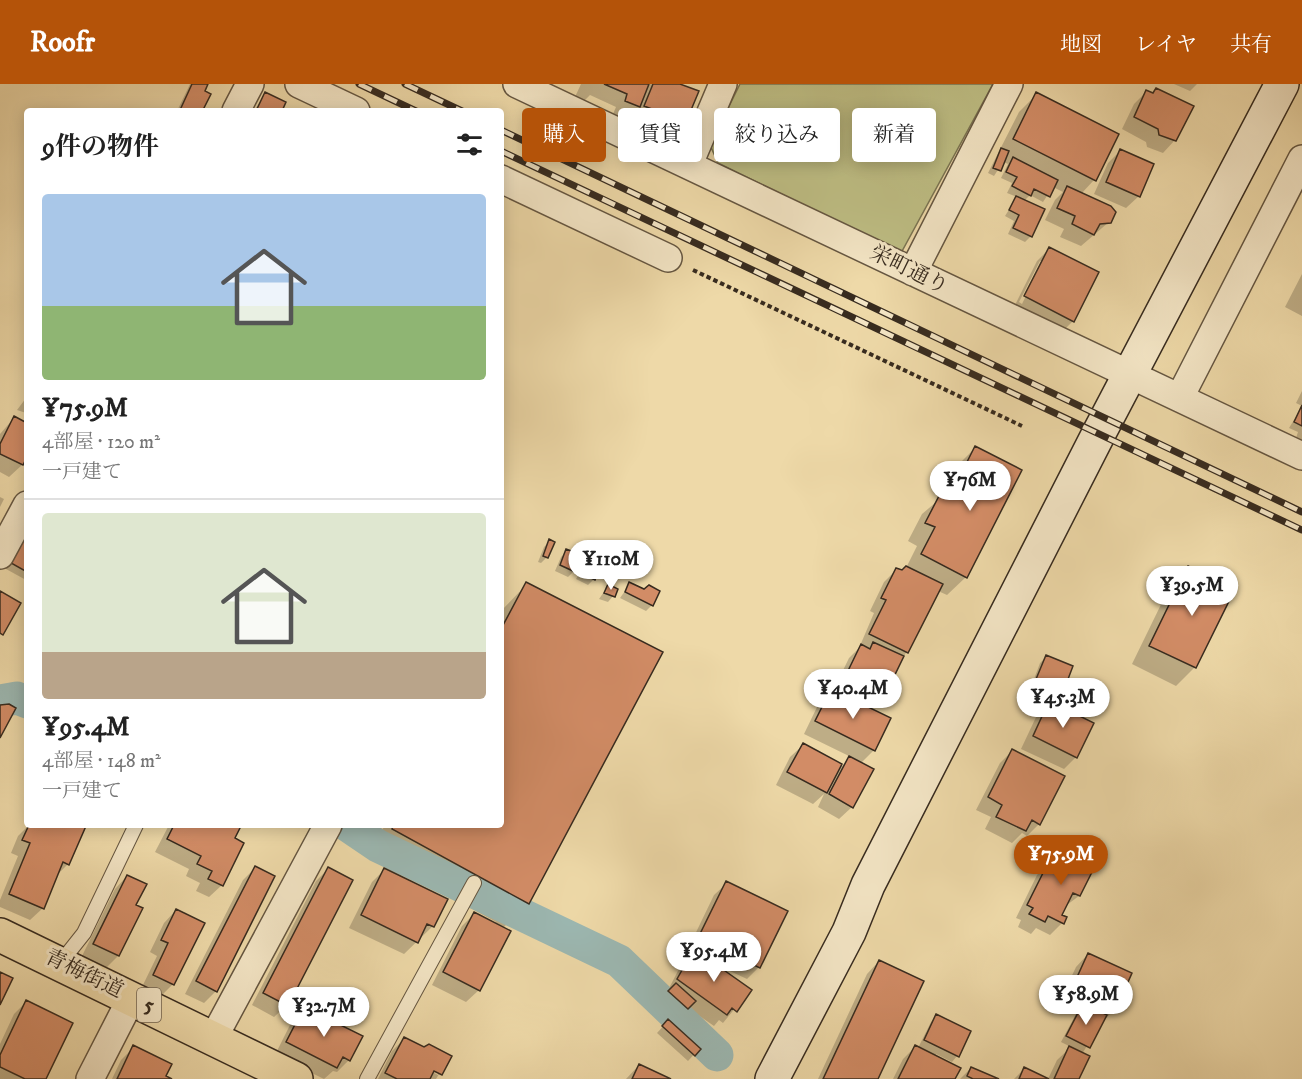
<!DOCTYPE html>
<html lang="ja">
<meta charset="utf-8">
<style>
body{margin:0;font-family:"IM FELL DW Pica","Noto Serif JP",serif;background:#f2f2f2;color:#222;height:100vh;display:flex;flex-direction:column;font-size:22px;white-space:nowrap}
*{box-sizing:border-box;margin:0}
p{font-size:20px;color:#767676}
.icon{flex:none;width:33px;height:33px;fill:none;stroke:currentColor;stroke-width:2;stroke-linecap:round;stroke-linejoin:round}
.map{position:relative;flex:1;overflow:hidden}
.drawer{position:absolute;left:24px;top:24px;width:480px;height:720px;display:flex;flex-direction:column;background:#fff;border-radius:6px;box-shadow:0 3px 15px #0003}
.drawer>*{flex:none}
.top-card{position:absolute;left:522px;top:24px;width:570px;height:54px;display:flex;gap:12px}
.price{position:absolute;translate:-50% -51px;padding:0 14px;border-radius:21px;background:#fff;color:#222;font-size:20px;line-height:39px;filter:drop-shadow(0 2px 3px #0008)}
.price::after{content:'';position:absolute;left:50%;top:36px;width:18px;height:14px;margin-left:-9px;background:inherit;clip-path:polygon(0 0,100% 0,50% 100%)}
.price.current{background:#b45309;color:#fff}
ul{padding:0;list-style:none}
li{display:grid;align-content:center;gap:12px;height:318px;padding:0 18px}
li+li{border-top:2px solid #e0e0e0}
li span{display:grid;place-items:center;height:186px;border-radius:6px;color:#555}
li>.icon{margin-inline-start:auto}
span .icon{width:108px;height:108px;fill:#fffc;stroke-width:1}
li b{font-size:26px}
h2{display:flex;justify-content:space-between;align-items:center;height:72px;padding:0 18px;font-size:26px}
.pill{padding:0 21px;border-radius:6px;background:#fff;box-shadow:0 3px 15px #0003;font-size:21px;line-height:54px}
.pill.current{background:#b45309;color:#fff}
header{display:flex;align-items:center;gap:36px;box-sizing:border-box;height:84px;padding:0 30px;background:#b45309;color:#fff}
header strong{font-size:28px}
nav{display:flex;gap:33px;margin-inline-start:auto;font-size:21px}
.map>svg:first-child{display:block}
</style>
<header>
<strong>Roofr</strong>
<nav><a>地図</a><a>レイヤ</a><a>共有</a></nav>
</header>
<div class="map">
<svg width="1302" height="995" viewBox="0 0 1302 995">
<rect width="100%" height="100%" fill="#eed9a8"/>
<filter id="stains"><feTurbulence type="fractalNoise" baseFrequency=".00333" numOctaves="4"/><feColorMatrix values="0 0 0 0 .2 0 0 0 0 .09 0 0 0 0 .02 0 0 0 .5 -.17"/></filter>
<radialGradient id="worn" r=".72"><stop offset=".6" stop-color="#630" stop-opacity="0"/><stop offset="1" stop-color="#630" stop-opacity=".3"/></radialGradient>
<path fill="#bebe84" stroke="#7a7452" stroke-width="1.5" d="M740 0H993L901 169 718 79 710 61Z"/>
<path fill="#0003" fill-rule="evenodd" d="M190 0H206L203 8 202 25 207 27H177Z
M581 0H648L646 3 650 0H676L685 37 673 50 633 34 637 24 626 35 613 30 616 23 590 11 584 17 575 13Z
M1174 0H1197L1190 7Z
M1146 8 1175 56 1163 69 1147 63 1146 58 1122 45 1134 20Z
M265 10 280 27H254Z
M1037 10 1094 96 1081 110 1109 138 1081 162 1060 153 1064 145 1045 136 1055 116 1063 108 1053 103 1043 118 1030 111 1024 117 1031 152 1025 158 1008 150 1014 137 1005 132 1017 113 1007 109 1012 99 1001 94 1008 80 1003 78 994 92 988 89 1019 28Z
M1120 67 1139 112 1126 124 1094 110 1108 79Z
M1049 165 1073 237 1061 249 1013 225 1037 177ZM1040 177H1043L1022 220 1019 218Z
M1302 190V232L1285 223Z
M1302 307V322L1296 319Z
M26 314H27L26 329 17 326Z
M1302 323V357L1296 354 1298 348 1289 344Z
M14 334 27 340V369L22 381 9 393 0 388V350Z
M975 364 966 493 947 511 938 507 886 607 873 619 856 611 851 616 874 666 860 680 852 723 839 735 818 723 824 710 813 720 776 701 790 673 803 661 842 682 851 673 804 650 819 619 833 607 849 574 859 564 874 529 870 527 884 498 897 485 902 488 905 486 917 462 908 457 922 430 942 413 957 382Z
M0 413 4 415 0 423Z
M27 450V494L26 496 6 485Z
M550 457 547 473 541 479 538 478 544 463Z
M567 467 574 487 568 493 555 487 561 473Z
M624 475 637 488 631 494 616 488Z
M586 479 594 495 588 501 576 495Z
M1188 484 1233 506 1195 583 1176 602 1132 580 1170 502Z
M527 500 528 819 503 844 479 906 466 918 432 901 462 842 474 830 495 840 496 838 370 769 385 741H501V527Z
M630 500 644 507 652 521 646 527 620 514Z
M608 502 613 512 608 518 599 515Z
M1046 573 1060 610 1055 616 1030 606 1040 579Z
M1049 619 1076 673 1064 685 1021 665 1037 631Z
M1012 667 1039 740 1027 752 1022 749 1012 759 985 745 991 733 976 726 1000 679Z
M29 741 84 743 68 780 56 792 43 824 30 836 0 823V816L18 772 11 769 18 752Z
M169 741 239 743 233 755 222 801 209 813 196 807 200 799 186 792 189 785 155 768Z
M1078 768 1096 777 1079 812 1064 823 1060 831 1062 839 1050 851 1036 844 1031 850 1018 843 1021 836 1016 834 1037 791 1049 779 1058 783 1067 773 1071 775Z
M255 784 216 907 204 919 185 910 243 796Z
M329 784 287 921 274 933 252 921 316 797Z
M384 786 433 842 404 870 349 844 372 798Z
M127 792 134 822 141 825 118 872 106 884 82 872 115 805Z
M727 799 759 883 747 895 717 881 750 906 723 939 719 936 714 942 688 924 682 930 664 914 682 879 693 869 687 867 714 811Z
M176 826 173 900 161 912 142 903 157 872 150 868 164 839Z
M1088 870 1114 926 1101 939 1082 970 1078 995H1048L1057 976 1071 963 1061 958 1077 928 1070 924 1065 929 1056 925 1076 883Z
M879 877 876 995H818L867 890Z
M26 918 45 995H0V960L14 930Z
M304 925 349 976 337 988 333 987 324 995 275 971 292 937Z
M937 932 957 972 952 978 936 970 935 973 954 995H893L903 975 915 963 918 964 931 938Z
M668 937 699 965 688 977 657 949Z
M404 955 424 965 429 961 450 972 436 995H378L392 967ZM428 982 438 987V991L427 985Z
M134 963 169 995H112L121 976Z
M639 981 667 995H626Z
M971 984 995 995H960Z
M1024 985 1046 995H1014Z"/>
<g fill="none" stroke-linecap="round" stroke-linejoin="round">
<path stroke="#9cb8b2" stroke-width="33" d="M0 617 17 614 27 618
M347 741 378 762 619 877 717 971"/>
</g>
<path fill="#d28c66" stroke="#372b1f" stroke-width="1.5" d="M192 0H208L205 7 211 10 204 24 210 27 180 26Z
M604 0H649L640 23 625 17 627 10Z
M653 0H680L699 7 686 38 644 22Z
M1156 4 1194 22 1176 57 1159 51 1158 45 1134 33 1146 6 1153 9Z
M265 8 286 18 282 27H256Z
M1036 8 1119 50 1096 97 1013 55Z
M1001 64 1009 67 1001 87 993 84Z
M1120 65 1154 80 1140 113 1106 98Z
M1013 73 1058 96 1050 113 1034 105 1031 112 1012 102 1017 93 1006 88Z
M1067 102 1111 122 1116 128 1111 139 1100 140 1094 151 1072 140 1075 132 1057 124Z
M1016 112 1045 125 1032 153 1013 144 1019 131 1009 126Z
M1049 163 1099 188 1074 238 1024 212Z
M1302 321V342L1294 338Z
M14 332 27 339V373L23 381 0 370V360Z
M975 362 1022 386 967 494 921 470 935 443 925 439 940 410 949 414Z
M27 448V488L11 479Z
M549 455 555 458 548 474 543 472Z
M566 465 582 471 575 488 560 481Z
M624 474 641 481 638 489 621 482Z
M586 477 600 484 595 496 580 489Z
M906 482 943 500 908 569 869 550 886 516 881 514 896 484 902 486Z
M1188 482 1235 505 1196 584 1149 562Z
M526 498 663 568 529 820 392 745 394 741H501V545Z
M629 498 644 505 649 501 660 507 653 522 625 508Z
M608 500 618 505 615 513 604 509Z
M0 507 21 519 3 551 0 549Z
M873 558 904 572 887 607 867 598 865 604 844 595 861 560 870 565Z
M1046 571 1073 582 1062 611 1034 600Z
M831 605 891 634 875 667 815 637Z
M1049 617 1094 639 1077 674 1033 652Z
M9 620 16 624 0 654V621Z
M803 659 842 680 827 709 787 688Z
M1012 665 1065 692 1040 741 1032 736 1026 747 996 733 1002 721 988 713Z
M849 672 874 685 853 724 829 710Z
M29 741 86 742 69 781 63 778 44 825 9 810 30 759 22 756Z
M174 741 241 742 235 754 244 759 223 802 208 795 212 787 197 780 201 772 167 755Z
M1077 766 1098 776 1080 812 1073 809 1062 831 1067 833 1064 840 1048 832 1045 838 1029 830 1033 824 1027 821 1049 777 1061 783 1067 771 1073 774Z
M255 782 275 792 217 908 196 897Z
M328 783 353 796 288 922 263 909Z
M384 784 448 815 434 843 427 840 418 859 361 831Z
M127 791 147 800 136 821 143 824 119 872 93 860Z
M726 797 788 827 760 884 698 854Z
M176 825 205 839 174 901 153 891 168 859 161 856Z
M474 828 511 847 480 907 443 888Z
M694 865 752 906 737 928 732 924 727 931 677 895Z
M1088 869 1132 889 1115 927 1081 912 1079 918 1068 913Z
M879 876 924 897 878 995H823Z
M0 888 13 894 0 921Z
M676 899 696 917 688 925 668 907Z
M26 916 73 939 46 995H25L0 983V971Z
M1083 919 1107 931 1090 964 1066 952Z
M304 923 363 952 350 977 343 973 337 984 286 958Z
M936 930 971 947 959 973 924 956Z
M668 935 701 965 695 972 662 942Z
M404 953 424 963 429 960 452 972 442 991 434 987 430 995H397L385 989Z
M133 961 172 980 166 992 172 995H117Z
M915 961 961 984 955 995H898Z
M1069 962 1090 972 1079 995H1054Z
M639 980 671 995H632Z
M971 983 999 995H973L967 992Z
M1024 983 1049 995H1019Z"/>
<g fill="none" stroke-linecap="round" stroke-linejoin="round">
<g stroke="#655641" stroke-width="16">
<path id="lane" d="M61 878 84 849 136 741
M367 995 474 799"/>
</g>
<g stroke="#655641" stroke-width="30">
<path id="street" d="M299 0 356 27
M517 0 1302 372
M236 27 250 0
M689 80 723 0
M501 95 668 174
M913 188 1009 0
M1180 313 1302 75
M0 471 27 421
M214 953 328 741
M90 995 132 913"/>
</g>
<g stroke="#372b1f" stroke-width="36">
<path id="secondary" d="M772 995 849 848 868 801 1099 349 1282 0"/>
</g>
<g stroke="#372b1f" stroke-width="36">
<path id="primary" d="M0 851 296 995"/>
</g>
<path stroke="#372b1f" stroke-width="4" stroke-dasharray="4.5 3" stroke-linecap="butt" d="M693 186 1022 342"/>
<use href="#lane" stroke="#f4e6c6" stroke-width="14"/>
<use href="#street" stroke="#f4e6c6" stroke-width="27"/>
<use href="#secondary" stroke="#f4e6c6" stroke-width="33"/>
<use href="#primary" stroke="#eed9a8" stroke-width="33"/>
<g stroke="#372b1f" stroke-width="7">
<path id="rail" d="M359 0 416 27
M405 0 462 27
M501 46 1302 428
M501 67 1302 446"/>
</g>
<use href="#rail" stroke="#f4e6c6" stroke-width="4.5" stroke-dasharray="14" stroke-linecap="butt"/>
</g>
<g text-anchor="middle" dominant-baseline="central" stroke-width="6" stroke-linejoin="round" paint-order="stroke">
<rect fill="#f4e6c6" stroke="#706351" stroke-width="1.5" x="137" y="904" width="24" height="34" rx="4.5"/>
<g font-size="20" font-weight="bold" fill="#372b1f">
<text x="149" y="921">5</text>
</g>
<g font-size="21" fill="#372b1f" stroke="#f4e6c6">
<text transform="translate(909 186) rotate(26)">栄町通り</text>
<text transform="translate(84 890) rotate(26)">青梅街道</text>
</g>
</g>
<rect width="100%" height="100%" filter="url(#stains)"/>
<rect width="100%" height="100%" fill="url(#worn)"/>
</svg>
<b class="price" style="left:970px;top:428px">¥76M</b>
<b class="price" style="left:611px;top:507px">¥110M</b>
<b class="price" style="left:1192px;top:533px">¥39.5M</b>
<b class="price" style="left:853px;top:636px">¥40.4M</b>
<b class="price" style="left:1063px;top:645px">¥45.3M</b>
<b class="price current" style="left:1061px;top:802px">¥75.9M</b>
<b class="price" style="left:714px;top:899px">¥95.4M</b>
<b class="price" style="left:1086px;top:942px">¥58.9M</b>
<b class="price" style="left:324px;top:954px">¥32.7M</b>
<div class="top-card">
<a class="pill current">購入</a>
<a class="pill">賃貸</a>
<a class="pill">絞り込み</a>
<a class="pill">新着</a>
</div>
<section class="drawer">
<h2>9件の物件<svg class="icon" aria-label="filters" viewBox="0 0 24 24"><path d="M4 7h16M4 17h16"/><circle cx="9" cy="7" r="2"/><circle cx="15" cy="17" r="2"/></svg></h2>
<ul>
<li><span style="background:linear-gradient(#a9c7e8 60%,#8fb573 0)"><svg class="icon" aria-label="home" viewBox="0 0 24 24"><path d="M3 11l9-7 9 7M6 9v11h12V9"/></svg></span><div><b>¥75.9M</b><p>4部屋 · 120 m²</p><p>一戸建て</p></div></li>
<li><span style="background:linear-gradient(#dfe7d0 75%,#b9a48a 0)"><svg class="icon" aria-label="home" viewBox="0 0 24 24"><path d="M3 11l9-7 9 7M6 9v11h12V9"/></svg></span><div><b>¥95.4M</b><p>4部屋 · 148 m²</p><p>一戸建て</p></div></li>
</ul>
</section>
</div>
